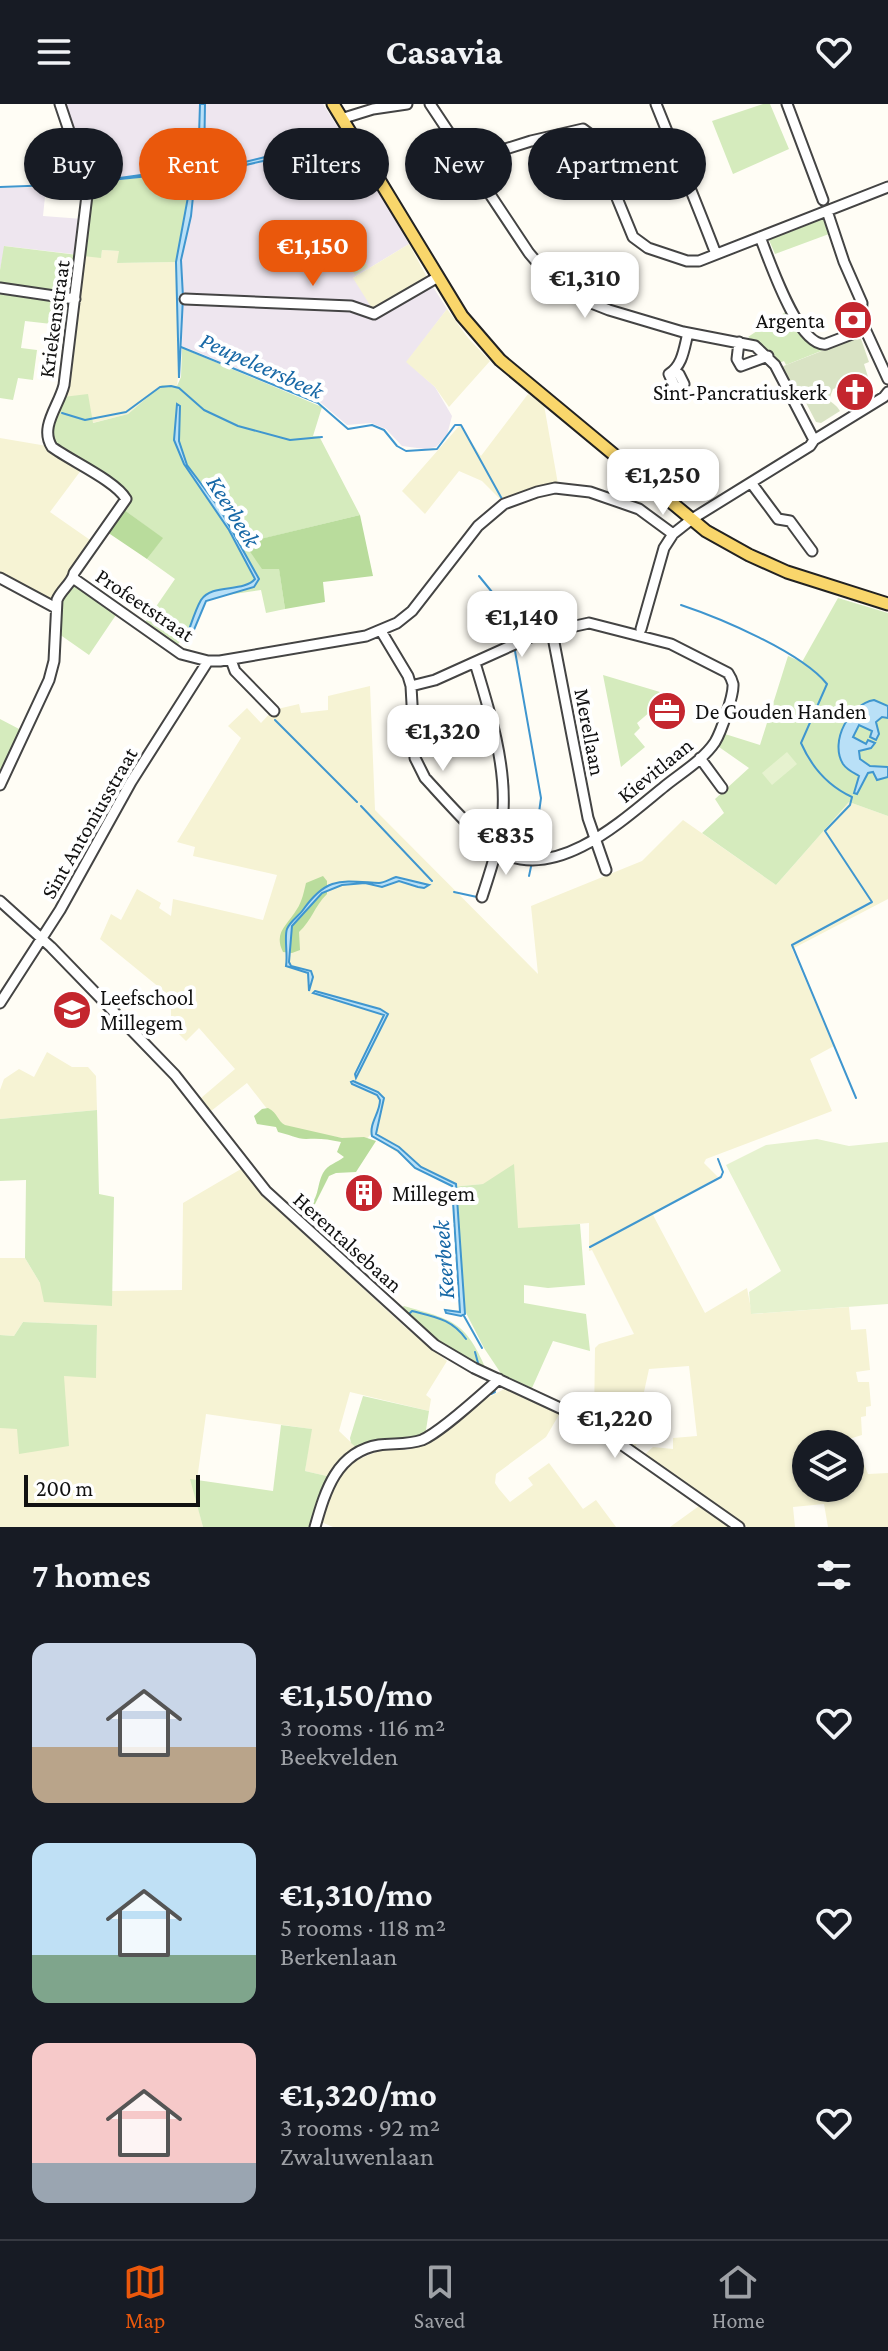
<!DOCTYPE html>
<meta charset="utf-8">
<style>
body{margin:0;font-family:"Crimson Pro",serif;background:#20242c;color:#f1f3f6;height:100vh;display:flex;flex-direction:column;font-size:30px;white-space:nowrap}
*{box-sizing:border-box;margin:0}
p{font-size:26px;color:#9ea1a6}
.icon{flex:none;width:44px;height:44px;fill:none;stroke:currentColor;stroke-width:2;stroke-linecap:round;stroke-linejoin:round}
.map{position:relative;height:1423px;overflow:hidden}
.drawer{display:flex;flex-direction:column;background:#171b24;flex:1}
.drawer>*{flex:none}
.guide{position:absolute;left:24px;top:24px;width:840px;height:72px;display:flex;gap:16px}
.controls{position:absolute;left:792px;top:1326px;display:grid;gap:16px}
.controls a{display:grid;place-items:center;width:72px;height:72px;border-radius:50%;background:#171b24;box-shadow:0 2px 6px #0004;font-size:40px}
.scale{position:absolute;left:24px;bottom:20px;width:176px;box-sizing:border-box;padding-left:8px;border:4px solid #111;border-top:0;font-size:22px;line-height:28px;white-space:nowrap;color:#111;-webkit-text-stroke:6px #fff;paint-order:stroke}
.price{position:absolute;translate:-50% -68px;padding:0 18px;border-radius:16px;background:#fff;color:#222;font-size:26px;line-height:52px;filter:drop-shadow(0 2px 4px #0008)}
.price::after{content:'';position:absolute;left:50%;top:48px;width:24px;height:18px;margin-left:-12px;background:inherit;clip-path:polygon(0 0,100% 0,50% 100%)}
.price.current{background:#ea580c;color:#fff}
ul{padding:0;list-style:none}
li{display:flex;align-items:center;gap:24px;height:200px;padding:0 32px}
li span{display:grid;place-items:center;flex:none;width:224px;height:160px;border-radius:16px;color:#555}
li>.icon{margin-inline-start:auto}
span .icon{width:96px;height:96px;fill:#fffc;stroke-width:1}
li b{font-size:34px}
h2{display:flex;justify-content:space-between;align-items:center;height:96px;padding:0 32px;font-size:34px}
.pill{padding:0 28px;border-radius:36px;background:#171b24;box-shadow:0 2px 6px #0004;font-size:28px;line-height:72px}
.pill.current{background:#ea580c;color:#fff}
header{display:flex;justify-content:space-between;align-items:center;height:104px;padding:0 32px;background:#171b24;font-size:36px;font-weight:700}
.menu{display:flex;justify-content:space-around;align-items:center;height:112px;border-top:2px solid #363941;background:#171b24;font-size:22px;color:#9ea1a6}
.menu a{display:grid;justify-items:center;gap:4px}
.menu .current{color:#ea580c}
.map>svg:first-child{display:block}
</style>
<header><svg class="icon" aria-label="menu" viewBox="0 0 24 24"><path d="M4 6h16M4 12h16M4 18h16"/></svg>Casavia<svg class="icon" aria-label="heart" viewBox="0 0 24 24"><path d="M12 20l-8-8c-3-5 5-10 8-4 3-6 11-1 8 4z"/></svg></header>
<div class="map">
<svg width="888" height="1423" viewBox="0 0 888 1423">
<rect width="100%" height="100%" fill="#fffdf5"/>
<path fill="#eee6ef" d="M62 0H323L373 78 409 140 353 174 428 175 447 205 407 258 435 283 452 312 447 331 436 343 425 345 402 342 386 325 371 319 347 321 320 298 182 242 183 193 180 163 193 81 180 65 91 78Z
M46 83 43 112 83 115 81 151 5 142 0 166V84Z"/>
<path fill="#f6f3d4" d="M409 140 428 175 373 206 353 174Z
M102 146 120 147 118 159 176 158 178 273 177 282H162L128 310 92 319 63 293 78 151 101 153Z
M447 205 468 234 490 257 449 303 435 283 406 258Z
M528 290 544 301 558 380 523 387 501 396 482 377 459 367 425 410 402 387 460 321 481 352Z
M0 334 47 342 82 365 50 408 93 438 57 486 53 499 0 472Z
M370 582 375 706 538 870 531 802 642 757 683 716 776 781 849 698 888 712V795L792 845 834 942 810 955 832 1007 706 1055 704 1059 718 1073 653 1111 705 1209 747 1184 752 1210 849 1203 851 1226 866 1225 870 1266 856 1268 858 1278H869L871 1302 866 1303V1312L861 1313 862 1331 849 1335 850 1340H806V1384H850V1342L853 1356 862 1355 868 1370 888 1369V1423H828L824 1400 793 1403 795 1423H747L644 1351 653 1343 673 1345V1334L697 1332 689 1262 649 1265 637 1320 636 1345 594 1318 595 1244 599 1240 634 1230 592 1146 589 1147V1119L518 1125 483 1080 451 1083 370 1031 364 1038 281 1023 247 979 211 1007 201 994 235 965 199 924 186 937 171 922V893L100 835 111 810 121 816 137 785 161 799 159 804 171 812 173 795 263 816 277 771 193 752 195 743 177 738 241 634 228 622 247 604 261 619 273 606 299 600 301 609 328 606V592Z
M47 948 72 963H88L96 972 97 1006 0 1015V986L4 975 19 965 34 973Z
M241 1065 271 1100 405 1223 447 1257 426 1291 431 1295 429 1307 350 1288 339 1327 359 1346 331 1373 305 1367 311 1325 206 1310 197 1376H191L203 1423H0V1324H17L64 1271 96 1273 97 1221 23 1218 14 1232 0 1231V1154H25L40 1179 112 1201 111 1187 182 1186 183 1099Z
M506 1284 560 1309 546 1333 496 1370 495 1379 499 1385 510 1398 533 1381 528 1374 549 1359 583 1405 596 1396 616 1423H333L321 1418 334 1380 354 1357 381 1346H407L424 1340 440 1331 471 1303Z
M699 1402 703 1403 731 1423H670Z"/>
<path fill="#d5ebbd" d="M763 0H770L789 45 733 70 712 17Z
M198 67 190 82 176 158 117 159 119 147 102 146 101 154 83 152 92 79Z
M823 115 829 130 775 150 769 136Z
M4 142 78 151 69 222 25 217 21 244 37 246 33 276 18 274 13 296 0 294V166Z
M787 207C798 224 804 243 826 245L786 261 784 257 779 259C770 246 761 241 748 233Z
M182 244 322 303 313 332H319L360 411 245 439 279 464 285 505 266 509 261 486 207 494 177 542 144 520 175 475 147 455 162 434 123 405 131 394 51 339V320L63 293 88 290 93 319 128 310 162 281 177 282 181 273Z
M75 478 118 508 89 551 59 530V497Z
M838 494 888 509V712L849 698 776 781 702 729 724 709 715 695 749 664 719 643 725 630 760 641 788 552 802 558Z
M603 571 660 588 651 607 637 619 640 624 634 630 645 643 621 663Z
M0 615 21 626 0 671Z
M97 1006 99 1090 114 1093 112 1202 44 1198 40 1179 25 1154 26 1076 0 1077V1015Z
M514 1060 518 1124 580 1120 585 1181 548 1184 524 1181V1199L586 1210 590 1247 553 1237 532 1284 502 1271 484 1244 463 1203 451 1083 483 1080Z
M404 1202C452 1216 465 1216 486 1265L441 1242 401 1204Z
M23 1218 97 1221 96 1274 64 1272 69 1342 19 1350 17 1325 0 1324V1231L14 1232Z
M363 1292 429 1307 425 1332 359 1346 351 1339 350 1334Z
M281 1321 312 1325 305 1367 331 1373 312 1423H203L190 1375 273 1387Z"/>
<path fill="#b9dc9c" d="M123 405 163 434 147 455 107 428Z
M360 411 373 472 323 478 325 498 285 505 279 465H262L244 439Z
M323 772 327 777V790C314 803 312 816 299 828L300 846 292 849 283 848C273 828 288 821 297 805 302 798 304 787 306 779Z
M268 1004C278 1009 278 1018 285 1021L342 1034 364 1033 376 1037 356 1068 336 1069 329 1072 310 1110 305 1108V1104C320 1097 316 1082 323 1069 328 1060 337 1059 344 1053L337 1048 341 1038C328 1035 318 1034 306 1035 297 1035 288 1030 278 1028L276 1023 257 1020 254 1012 262 1005Z"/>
<path fill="#d9e3c4" d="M860 232 869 258 864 260 868 273 833 285C826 302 833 295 840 307L821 319 816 318 804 295 797 298 781 263Z"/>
<path fill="#e6f2cf" d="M352 137 368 163 355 171 339 145Z
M787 648 797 660 772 681 762 669Z
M817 1035 849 1042 888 1038V1200L751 1210 749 1188 781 1167 726 1061 766 1041Z"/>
<path fill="#b9e0f7" stroke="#3f96cf" stroke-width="2" d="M200 0H205L204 62 233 61 265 53 297 62 294 64 263 57 228 65 204 66 194 83 191 112 181 156 183 193 179 274 176 158 190 82 198 67 91 78 198 63Z
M177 300 180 302 179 337 187 361 220 405 259 475 254 483 206 497 188 540 184 539C190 525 194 508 201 496 212 479 243 489 255 475L229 426 184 360 174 336Z
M874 596 888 602V614L882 613 876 618 879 630 876 636 870 633 872 627 859 621 853 633 866 640 868 636 875 639 871 644 859 647 860 655 870 662 888 663V673L877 676 873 668 868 669 857 690 854 689 859 672C854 669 847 666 843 660 829 637 850 600 874 596Z
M396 773 429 781 424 784 418 783 399 777 382 783 365 779 342 781 322 789 292 822 289 858 291 862 311 867 313 873 309 887 308 869 286 862C288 851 284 833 287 825 290 817 298 813 303 806 327 772 341 777 379 779 384 779 390 775 396 773Z
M315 887 380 905 388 910 356 974 355 970 384 911 313 889Z
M353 977 378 988 384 994 376 1030 399 1043 421 1063 456 1080 465 1210 461 1212 446 1209 445 1206 460 1208 452 1082 415 1064 398 1047 372 1032C369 1019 380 1009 380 996L377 991 352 980 351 978Z"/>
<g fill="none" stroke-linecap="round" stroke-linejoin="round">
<path stroke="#3f96cf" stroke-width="2" d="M0 83 83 80
M181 243 318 299 348 325 372 321 384 326 397 342 406 347 437 345 455 321H461L502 395
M62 309 85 316 126 308 160 283 171 282 179 284 204 306 238 322 290 336 322 333
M479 472 492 488
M681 501C720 514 801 548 827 580L801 639C812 664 828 682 852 693L850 701 825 727 872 798 792 841 856 994
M515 547 541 694 533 752
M275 616 357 698
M361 702 432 777
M529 772 532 758
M454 788 477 793
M590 1143 721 1073 723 1068 718 1055
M409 1210 412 1207C435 1213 452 1215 466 1235
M464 1212 482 1244
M475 1248 478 1259
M491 1290 495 1288
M389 1345 410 1343"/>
<g stroke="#444" stroke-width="13">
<path id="minor" d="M430 0 529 149 553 177 571 191 609 206 683 228 755 242 775 261 814 336
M656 0C676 50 697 100 716 150
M787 0 823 96
M344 14 373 5 407 0
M467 57 531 37 583 25 591 31 633 133 648 144 687 157H699L888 83
M827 107 844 158 862 199 861 213 865 225 888 275
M760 133C769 155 798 244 826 240L865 225
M0 184 75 195
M185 195 351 202 374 210 438 173
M739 238 737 255 741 262 768 252
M674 267 679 270 684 280 676 285 669 270C683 261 684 244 688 229
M752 380 778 415 790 417 812 447
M0 474 56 504
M73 474 181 550 208 557H220L366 532 397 519 412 507 478 422 504 400 537 388 555 384 590 388 639 405 673 430
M641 525 664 444 673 430 692 415 810 342 814 336 884 293 888 288
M381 527 408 572 411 582 415 654 425 674C441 691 485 742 504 750 561 775 624 715 665 682 681 669 703 656 715 638 721 628 734 591 733 580 732 576 730 572 728 569L671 540 589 519 535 531 435 576 411 582
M552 528 588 714 606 766
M231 556 235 567 274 607
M475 559C489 605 506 658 503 707 501 736 491 765 482 793
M700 654 722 684
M0 681 49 576 54 557 57 496C61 486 73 478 74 469L126 395C116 377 71 357 52 343 39 323 59 302 64 281L88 83 60 0
M0 797 51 843 175 971 266 1087 435 1241 474 1264 588 1317 739 1423
M0 899 60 806 131 678 208 557
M315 1423C325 1388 336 1348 379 1341 393 1339 408 1341 422 1336 441 1328 482 1290 499 1275"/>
</g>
<g stroke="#222" stroke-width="15">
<path id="major" d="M333 0 462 212 500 256 706 427 749 451 787 468 888 500"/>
</g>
<use href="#minor" stroke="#fff" stroke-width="9"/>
<use href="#major" stroke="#f9d66b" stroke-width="11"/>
</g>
<defs>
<g id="bank-disc" transform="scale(2)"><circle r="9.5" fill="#c4262e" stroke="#fff"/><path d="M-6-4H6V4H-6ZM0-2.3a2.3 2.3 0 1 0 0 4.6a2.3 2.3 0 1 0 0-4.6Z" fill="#fff"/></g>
<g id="church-disc" transform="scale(2)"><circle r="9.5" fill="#c4262e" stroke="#fff"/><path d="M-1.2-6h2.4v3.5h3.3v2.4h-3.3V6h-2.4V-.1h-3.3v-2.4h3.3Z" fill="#fff"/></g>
<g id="office-disc" transform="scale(2)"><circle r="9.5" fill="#c4262e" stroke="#fff"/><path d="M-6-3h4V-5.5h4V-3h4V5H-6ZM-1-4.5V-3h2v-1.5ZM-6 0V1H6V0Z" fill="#fff"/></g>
<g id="school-disc" transform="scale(2)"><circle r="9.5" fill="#c4262e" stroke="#fff"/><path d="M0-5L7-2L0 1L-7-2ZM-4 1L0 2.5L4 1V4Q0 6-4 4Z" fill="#fff"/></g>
<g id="building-disc" transform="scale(2)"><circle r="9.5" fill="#c4262e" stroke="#fff"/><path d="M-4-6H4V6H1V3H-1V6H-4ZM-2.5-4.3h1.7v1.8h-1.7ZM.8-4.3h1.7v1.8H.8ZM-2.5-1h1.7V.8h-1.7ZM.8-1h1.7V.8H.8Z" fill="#fff"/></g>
</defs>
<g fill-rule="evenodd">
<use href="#bank-disc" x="853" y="216"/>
<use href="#church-disc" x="855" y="288"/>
<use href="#office-disc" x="667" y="607"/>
<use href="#school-disc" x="72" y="906"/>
<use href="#building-disc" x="364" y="1089"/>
</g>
<g text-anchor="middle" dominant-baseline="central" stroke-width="8" stroke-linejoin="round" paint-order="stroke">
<g font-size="22" fill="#111" stroke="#fff">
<text transform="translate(54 215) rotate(-82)">Kriekenstraat</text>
<text transform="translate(145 501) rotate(34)">Profeetstraat</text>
<text transform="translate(590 628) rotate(79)">Merellaan</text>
<text transform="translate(655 666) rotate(-39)">Kievitlaan</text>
<text transform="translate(89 719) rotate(-60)">Sint Antoniusstraat</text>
<text transform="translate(348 1138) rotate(42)">Herentalsebaan</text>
</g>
<g font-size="22" fill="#111" stroke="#fff" text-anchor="start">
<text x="825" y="216" text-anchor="end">Argenta</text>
<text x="827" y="288" text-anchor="end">Sint-Pancratiuskerk</text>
<text x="695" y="607">De Gouden Handen</text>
<text x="100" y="893">Leefschool<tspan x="100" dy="25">Millegem</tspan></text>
<text x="392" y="1089">Millegem</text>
</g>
<g font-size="24" font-style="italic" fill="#1768a6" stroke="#fff">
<text transform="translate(262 261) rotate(24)">Peupeleersbeek</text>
<text transform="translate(234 407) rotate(58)">Keerbeek</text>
<text transform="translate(443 1156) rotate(-94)">Keerbeek</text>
</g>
</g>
</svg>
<div class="controls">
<a><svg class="icon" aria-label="layers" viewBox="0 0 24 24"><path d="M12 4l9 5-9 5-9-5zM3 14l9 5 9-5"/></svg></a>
</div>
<div class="scale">200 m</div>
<b class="price current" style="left:313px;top:184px">€1,150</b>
<b class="price" style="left:585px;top:216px">€1,310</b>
<b class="price" style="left:663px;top:413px">€1,250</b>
<b class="price" style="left:522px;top:555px">€1,140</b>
<b class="price" style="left:443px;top:669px">€1,320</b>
<b class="price" style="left:506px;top:773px">€835</b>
<b class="price" style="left:615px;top:1356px">€1,220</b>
<div class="guide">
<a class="pill">Buy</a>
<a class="pill current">Rent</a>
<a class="pill">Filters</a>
<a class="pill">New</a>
<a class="pill">Apartment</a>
</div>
</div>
<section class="drawer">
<h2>7 homes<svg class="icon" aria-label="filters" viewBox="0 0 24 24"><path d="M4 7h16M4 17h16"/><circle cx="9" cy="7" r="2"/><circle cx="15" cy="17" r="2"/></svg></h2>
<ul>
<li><span style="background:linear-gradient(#c9d6e8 65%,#b9a48a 0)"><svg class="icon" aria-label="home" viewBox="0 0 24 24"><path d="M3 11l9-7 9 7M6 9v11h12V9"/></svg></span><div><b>€1,150/mo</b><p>3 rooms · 116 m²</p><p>Beekvelden</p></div><svg class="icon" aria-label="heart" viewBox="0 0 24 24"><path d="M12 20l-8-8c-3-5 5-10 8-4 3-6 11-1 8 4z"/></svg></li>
<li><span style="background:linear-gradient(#bfe0f5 70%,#7fa58c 0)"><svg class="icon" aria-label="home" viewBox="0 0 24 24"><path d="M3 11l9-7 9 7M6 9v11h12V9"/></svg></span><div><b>€1,310/mo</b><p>5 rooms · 118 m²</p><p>Berkenlaan</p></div><svg class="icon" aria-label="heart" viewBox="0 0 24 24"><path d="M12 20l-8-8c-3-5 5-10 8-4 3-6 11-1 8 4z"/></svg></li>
<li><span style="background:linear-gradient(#f6c9c9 75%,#9aa5b1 0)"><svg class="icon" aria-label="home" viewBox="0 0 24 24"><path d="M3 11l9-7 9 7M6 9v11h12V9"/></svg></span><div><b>€1,320/mo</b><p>3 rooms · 92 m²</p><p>Zwaluwenlaan</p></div><svg class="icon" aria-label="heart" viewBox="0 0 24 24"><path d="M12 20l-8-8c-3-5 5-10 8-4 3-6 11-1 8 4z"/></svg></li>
</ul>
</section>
<nav class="menu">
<a class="current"><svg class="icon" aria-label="map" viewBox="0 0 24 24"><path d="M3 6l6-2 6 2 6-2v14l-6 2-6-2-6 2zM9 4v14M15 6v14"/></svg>Map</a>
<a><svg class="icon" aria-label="saved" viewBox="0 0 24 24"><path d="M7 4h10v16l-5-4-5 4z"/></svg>Saved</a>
<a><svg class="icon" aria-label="home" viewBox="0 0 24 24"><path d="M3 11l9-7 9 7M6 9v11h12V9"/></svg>Home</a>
</nav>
